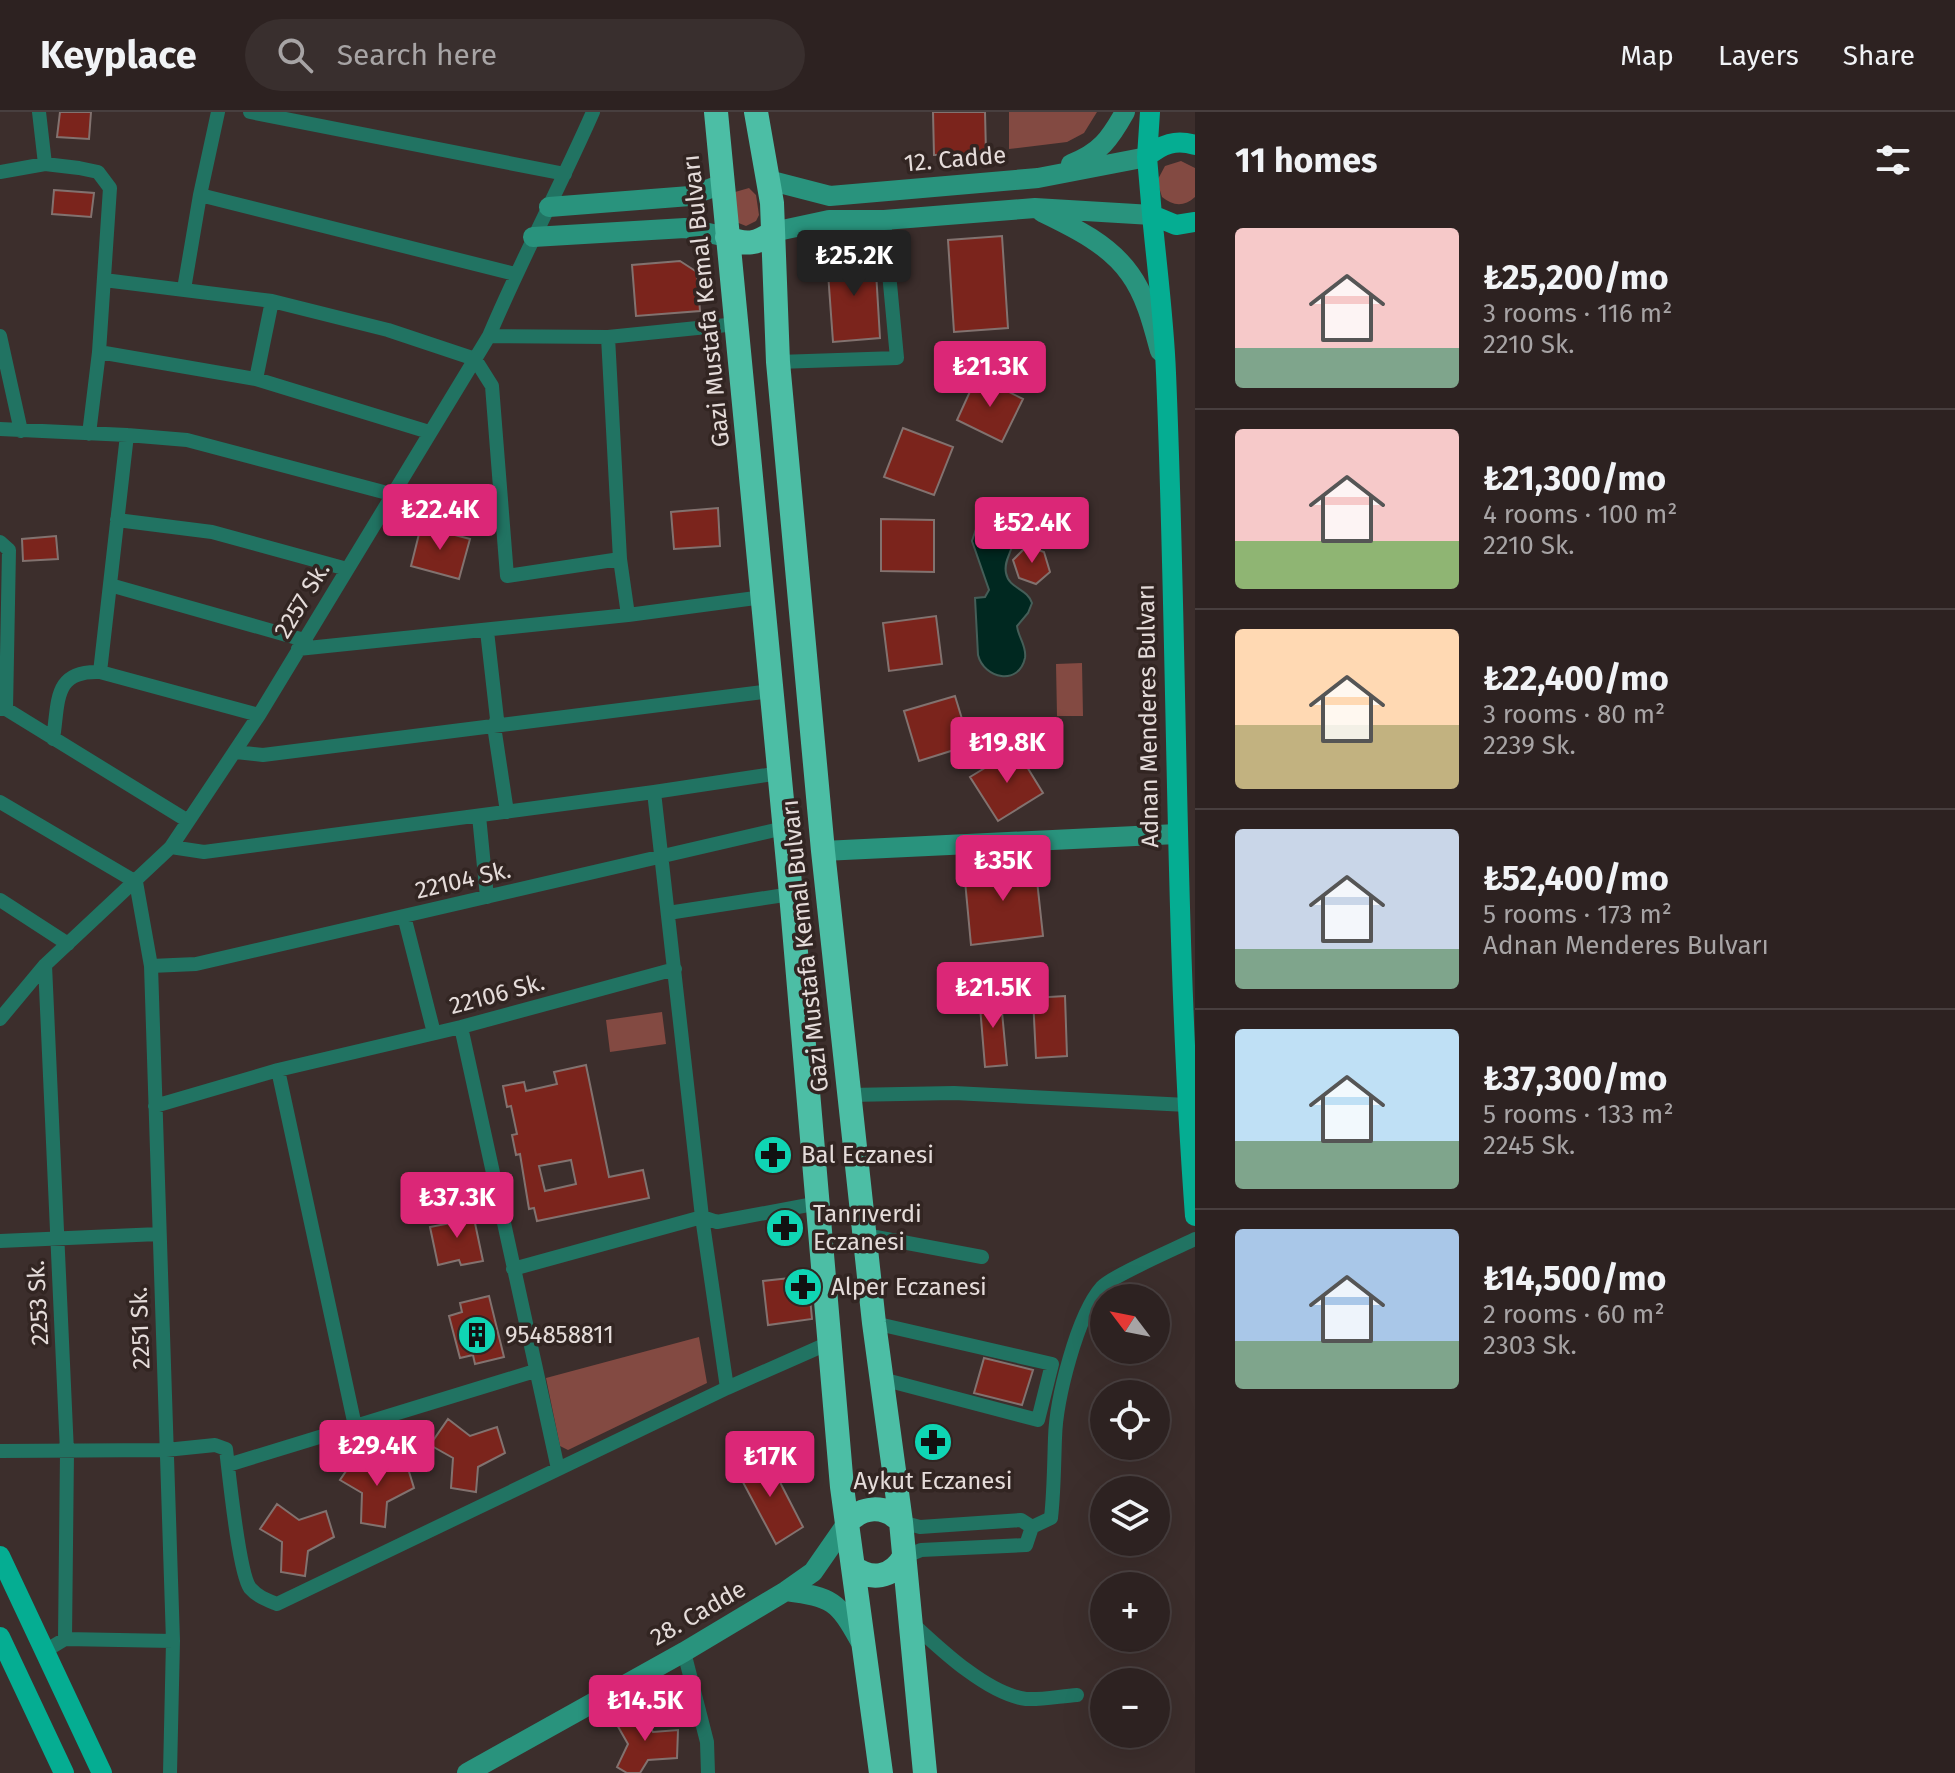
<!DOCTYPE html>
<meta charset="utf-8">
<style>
body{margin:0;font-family:"Fira Sans",sans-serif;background:#392f2e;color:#f1f3f6;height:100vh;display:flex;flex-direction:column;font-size:30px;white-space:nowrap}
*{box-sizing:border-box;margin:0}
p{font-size:26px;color:#a7a4a5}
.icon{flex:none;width:44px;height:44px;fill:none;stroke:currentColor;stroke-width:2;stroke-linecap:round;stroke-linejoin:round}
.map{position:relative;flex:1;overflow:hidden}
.drawer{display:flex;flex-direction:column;background:#2d2221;width:760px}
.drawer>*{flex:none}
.needle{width:52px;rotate:302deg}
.tools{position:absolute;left:1090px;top:1172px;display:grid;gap:16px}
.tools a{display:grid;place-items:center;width:80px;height:80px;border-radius:50%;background:#2d2221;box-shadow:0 8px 32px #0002,0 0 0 2px #483f3f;font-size:40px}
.price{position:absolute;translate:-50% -68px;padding:0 18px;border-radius:8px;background:#db2777;color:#fff;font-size:26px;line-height:52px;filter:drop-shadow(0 2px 4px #0008)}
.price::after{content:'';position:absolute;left:50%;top:48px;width:24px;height:18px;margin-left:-12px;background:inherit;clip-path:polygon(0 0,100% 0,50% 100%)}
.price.selected{background:#222;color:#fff}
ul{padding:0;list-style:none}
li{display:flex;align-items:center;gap:24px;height:200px;padding:0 40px}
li+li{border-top:2px solid #483f3f}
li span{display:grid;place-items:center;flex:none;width:224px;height:160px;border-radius:8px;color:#555}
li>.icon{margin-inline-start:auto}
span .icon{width:96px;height:96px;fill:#fffc;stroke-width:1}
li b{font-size:34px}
h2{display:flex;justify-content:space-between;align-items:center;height:96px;padding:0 40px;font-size:34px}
header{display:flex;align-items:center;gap:48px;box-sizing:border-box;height:112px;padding:0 40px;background:#2d2221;border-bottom:2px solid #483f3f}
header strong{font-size:38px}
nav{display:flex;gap:44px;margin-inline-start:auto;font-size:28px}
.search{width:560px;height:72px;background:#392f2e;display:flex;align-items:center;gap:20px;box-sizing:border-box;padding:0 28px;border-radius:44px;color:#a7a4a5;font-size:30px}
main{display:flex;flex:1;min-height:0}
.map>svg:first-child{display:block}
</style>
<header>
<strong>Keyplace</strong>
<div class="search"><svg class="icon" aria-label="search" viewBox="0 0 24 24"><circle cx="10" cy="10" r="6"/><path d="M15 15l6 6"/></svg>Search here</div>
<nav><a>Map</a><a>Layers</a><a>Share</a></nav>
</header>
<main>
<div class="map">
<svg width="1195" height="1661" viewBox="0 0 1195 1661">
<rect width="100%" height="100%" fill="#3c2e2c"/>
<path fill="#834a42" d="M1009 0H1097L1084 21 1067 30 1009 37Z
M1181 49 1195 56V85C1184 95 1173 94 1162 85L1157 69 1165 54Z
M749 76 756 83 759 103 756 109 746 114 736 110 735 80Z
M1082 551 1083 604H1057L1056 552Z
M662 900 666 932 610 940 606 908Z
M699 1225 707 1271 568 1338 560 1334 546 1266Z"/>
<path fill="#002820" stroke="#455e58" stroke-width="2" d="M987 409H1000L1013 421C1016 437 1003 446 1006 461 1009 477 1027 476 1032 491L1028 501 1017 514C1018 525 1027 534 1025 546 1019 574 984 567 978 543L975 486 985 485 989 478 972 429 976 417Z"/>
<path fill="#7b241c" stroke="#82726f" stroke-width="2" fill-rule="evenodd" d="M60 0H91L89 27 57 25Z
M933 0H985L986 42 934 43Z
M54 78 94 81 91 105 52 102Z
M1002 124 1008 216 954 220 948 128Z
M875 143 880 226 833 230 827 147Z
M680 149 697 160 700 199 636 204 632 153Z
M977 264 1023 287 1002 330 957 308Z
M903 316 953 335 934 383 884 365Z
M718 396 720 434 674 437 671 400Z
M881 407 934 408V460L881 459Z
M421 414 470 427 459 467 411 454Z
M56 424 58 447 23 449 22 427Z
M1027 434 1044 440 1050 460 1036 472 1019 466 1013 448Z
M936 504 942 552 889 559 883 511Z
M955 584 970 633 919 649 904 599Z
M1016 637 1043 681 998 709 970 665Z
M1035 750 1043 824 971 833 964 758Z
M1000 879 1007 953 985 955 979 882Z
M1065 884 1067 944 1036 946 1033 886Z
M586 953 609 1065 643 1058 649 1086 537 1109 534 1096 529 1097 520 1042 516 1043 512 1023 517 1022 511 994 507 995 503 974 524 970 526 979 557 972 554 960ZM571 1048 576 1072 545 1079 539 1054Z
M472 1097 483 1149 461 1153 459 1148 438 1153 430 1115 451 1111 449 1102Z
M808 1164 812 1207 768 1213 763 1169Z
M489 1184 504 1245 475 1252 473 1243 460 1246 449 1204 462 1200 460 1191Z
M984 1246 1033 1258 1022 1293 974 1281Z
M448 1307 470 1324 497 1315 505 1341 478 1355 476 1380 451 1376 453 1346 430 1333Z
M357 1343 379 1359 406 1350 414 1376 387 1390 385 1415 361 1411 362 1381 340 1368Z
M766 1343 803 1415 776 1432 737 1359Z
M277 1392 299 1408 326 1399 334 1425 308 1439 305 1464 281 1460 282 1430 260 1417Z
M639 1597 653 1620 678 1618 677 1646 648 1648 640 1661H627L617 1655 628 1632 616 1611Z"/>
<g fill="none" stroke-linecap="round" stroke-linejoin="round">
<path stroke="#217362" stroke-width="14" d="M39 0 45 52
M250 0 565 62
M0 60 45 52 79 56 98 60 110 76 99 240 89 322
M200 83 515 162
M104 168 272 189 388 218 475 247 492 274 507 464 620 447
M184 177 200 83 218 0
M0 224 21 319
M489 224 608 225 737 212
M608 225 620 447 628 503
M99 240 256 267 429 320
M778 250 897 246 884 108
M256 267 272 189
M0 317 127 323 187 328 391 382
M117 408 212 420 347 457
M0 430 9 438 6 597
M110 473 304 528
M487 519 497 607 494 614 507 700
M298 537 628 503 763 485
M100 560 127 323
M0 597H6L188 709
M53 627C59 589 53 558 100 560L259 603
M236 640 263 643 771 579
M654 680 702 1105 727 1276
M0 690 136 770
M479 704 487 785
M171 735 204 740 654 680 780 661
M136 770 151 854 173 1529 170 1661
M0 788 68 832
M668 801 791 782
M404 804 434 921
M45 853 67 1340 65 1527
M151 854 196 852 784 716
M0 907 45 853 171 735 259 603 489 224C521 148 560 75 593 0
M461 915 558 1357
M278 958 355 1314
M849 983 954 981 1187 993
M155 994 278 958 461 915 675 857
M865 1123 982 1145
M0 1129 159 1122
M513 1157 702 1105 717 1110 819 1091
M874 1211 1052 1252 1038 1308 882 1267
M0 1339 166 1338 215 1333 226 1337C229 1362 239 1461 250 1476 258 1485 267 1488 277 1492L727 1276 829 1231
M228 1353 535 1259
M901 1410 920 1415 1021 1408 1032 1415
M904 1445 921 1438 1026 1433 1032 1415 1051 1406C1054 1379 1054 1353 1055 1326 1056 1288 1077 1203 1102 1175 1112 1164 1177 1136 1195 1127
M911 1510C939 1536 987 1582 1026 1587 1042 1588 1061 1584 1077 1583
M45 1539 65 1527 173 1529
M684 1540 707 1630 708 1661"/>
<path stroke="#29937d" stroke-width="20" d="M1071 52C1100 41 1110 27 1125 0
M768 68 830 84 1038 66 1147 45
M549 95 690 84 722 72
M1042 100C1073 115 1109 132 1130 162 1146 184 1153 213 1160 239
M773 120 829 108H884L1035 96 1152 103
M533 125 685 116 727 125
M823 739 1177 722
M786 1479C832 1485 838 1489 860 1529
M467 1661 684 1540 786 1479 813 1460 847 1411"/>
<path stroke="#05ad92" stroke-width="20" d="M1150 0 1147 45 1152 103 1176 113 1195 110
M1147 45C1162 32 1176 27 1195 33
M1152 103C1157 156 1164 208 1166 261 1178 542 1174 823 1195 1104
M0 1444 102 1661
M0 1525 64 1661"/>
<path stroke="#4cbea5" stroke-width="24" d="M716 0 791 782 842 1375 881 1661
M756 0 772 91 778 250 823 739 874 1211 901 1410 925 1661
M727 125C745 134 758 132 773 120
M847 1411C862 1394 885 1392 901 1410
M853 1455C871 1469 892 1466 904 1445"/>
</g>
<defs>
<g id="pharmacy-disc" transform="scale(2)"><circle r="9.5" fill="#0fd5b4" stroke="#322522"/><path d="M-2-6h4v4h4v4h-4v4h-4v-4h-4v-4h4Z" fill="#111"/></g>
<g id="building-disc" transform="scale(2)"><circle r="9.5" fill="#0fd5b4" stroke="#322522"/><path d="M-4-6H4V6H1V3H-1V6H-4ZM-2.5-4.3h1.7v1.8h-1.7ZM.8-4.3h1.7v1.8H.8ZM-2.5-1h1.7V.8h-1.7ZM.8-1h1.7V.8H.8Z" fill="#111"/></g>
</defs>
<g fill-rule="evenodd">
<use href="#pharmacy-disc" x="773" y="1043"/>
<use href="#pharmacy-disc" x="785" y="1116"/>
<use href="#pharmacy-disc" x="803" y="1175"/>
<use href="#building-disc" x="477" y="1223"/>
<use href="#pharmacy-disc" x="933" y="1330"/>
</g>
<g text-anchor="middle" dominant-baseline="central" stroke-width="7" stroke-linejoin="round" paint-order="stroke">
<g font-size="24" fill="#e5dcda" stroke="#322522">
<text transform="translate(955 47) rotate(-5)">12. Cadde</text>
<text transform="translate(706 189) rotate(-96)">Gazi Mustafa Kemal Bulvarı</text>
<text transform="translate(302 488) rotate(-59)">2257 Sk.</text>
<text transform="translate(1148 604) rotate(-91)">Adnan Menderes Bulvarı</text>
<text transform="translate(463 768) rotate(-13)">22104 Sk.</text>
<text transform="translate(805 834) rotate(-96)">Gazi Mustafa Kemal Bulvarı</text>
<text transform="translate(497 882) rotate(-15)">22106 Sk.</text>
<text transform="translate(38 1191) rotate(-93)">2253 Sk.</text>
<text transform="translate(140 1216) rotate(-92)">2251 Sk.</text>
<text transform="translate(698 1501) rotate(-30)">28. Cadde</text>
</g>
<g font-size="24" fill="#e5dcda" stroke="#322522" text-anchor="start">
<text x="801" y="1043">Bal Eczanesi</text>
<text x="813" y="1102">Tanrıverdi<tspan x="813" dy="28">Eczanesi</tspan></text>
<text x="831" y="1175">Alper Eczanesi</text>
<text x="505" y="1223">954858811</text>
<text x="933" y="1369" text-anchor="middle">Aykut Eczanesi</text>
</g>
</g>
</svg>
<div class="tools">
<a><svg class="needle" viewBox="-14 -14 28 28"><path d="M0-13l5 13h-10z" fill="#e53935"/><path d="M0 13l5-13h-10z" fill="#a7a4a5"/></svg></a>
<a><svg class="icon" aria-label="locate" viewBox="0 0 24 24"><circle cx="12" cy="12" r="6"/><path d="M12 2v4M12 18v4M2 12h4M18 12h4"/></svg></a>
<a><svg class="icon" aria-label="layers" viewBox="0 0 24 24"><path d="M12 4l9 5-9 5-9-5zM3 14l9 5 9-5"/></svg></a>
<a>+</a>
<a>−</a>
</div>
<b class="price selected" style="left:854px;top:186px">₺25.2K</b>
<b class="price" style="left:990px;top:297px">₺21.3K</b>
<b class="price" style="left:440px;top:440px">₺22.4K</b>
<b class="price" style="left:1032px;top:453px">₺52.4K</b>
<b class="price" style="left:1007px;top:673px">₺19.8K</b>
<b class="price" style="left:1003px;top:791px">₺35K</b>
<b class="price" style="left:993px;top:918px">₺21.5K</b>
<b class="price" style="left:457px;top:1128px">₺37.3K</b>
<b class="price" style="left:377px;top:1376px">₺29.4K</b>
<b class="price" style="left:770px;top:1387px">₺17K</b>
<b class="price" style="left:645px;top:1631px">₺14.5K</b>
</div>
<section class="drawer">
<h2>11 homes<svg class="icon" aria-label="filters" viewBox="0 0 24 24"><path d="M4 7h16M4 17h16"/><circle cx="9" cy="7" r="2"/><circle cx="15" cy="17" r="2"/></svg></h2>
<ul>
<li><span style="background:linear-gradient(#f6c9c9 75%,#7fa58c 0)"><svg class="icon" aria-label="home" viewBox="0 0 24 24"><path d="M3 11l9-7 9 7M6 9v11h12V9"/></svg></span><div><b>₺25,200/mo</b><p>3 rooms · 116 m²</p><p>2210 Sk.</p></div></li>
<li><span style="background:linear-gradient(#f6c9c9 70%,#8fb573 0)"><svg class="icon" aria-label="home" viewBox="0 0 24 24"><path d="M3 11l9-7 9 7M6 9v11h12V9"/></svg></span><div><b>₺21,300/mo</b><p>4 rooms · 100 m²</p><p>2210 Sk.</p></div></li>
<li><span style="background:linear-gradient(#ffd9b3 60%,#c2b280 0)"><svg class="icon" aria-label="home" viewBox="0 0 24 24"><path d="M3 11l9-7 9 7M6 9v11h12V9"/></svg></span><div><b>₺22,400/mo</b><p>3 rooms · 80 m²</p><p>2239 Sk.</p></div></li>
<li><span style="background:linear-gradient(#c9d6e8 75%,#7fa58c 0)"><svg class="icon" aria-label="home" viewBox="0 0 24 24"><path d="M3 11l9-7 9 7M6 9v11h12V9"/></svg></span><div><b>₺52,400/mo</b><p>5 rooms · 173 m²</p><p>Adnan Menderes Bulvarı</p></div></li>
<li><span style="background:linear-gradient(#bfe0f5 70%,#7fa58c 0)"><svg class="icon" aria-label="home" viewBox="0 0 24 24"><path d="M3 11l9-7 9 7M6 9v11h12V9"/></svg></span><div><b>₺37,300/mo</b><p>5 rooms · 133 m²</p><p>2245 Sk.</p></div></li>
<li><span style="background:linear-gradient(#a9c7e8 70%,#7fa58c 0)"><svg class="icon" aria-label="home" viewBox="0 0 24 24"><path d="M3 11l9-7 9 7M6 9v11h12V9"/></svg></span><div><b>₺14,500/mo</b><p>2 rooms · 60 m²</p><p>2303 Sk.</p></div></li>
</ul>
</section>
</main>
